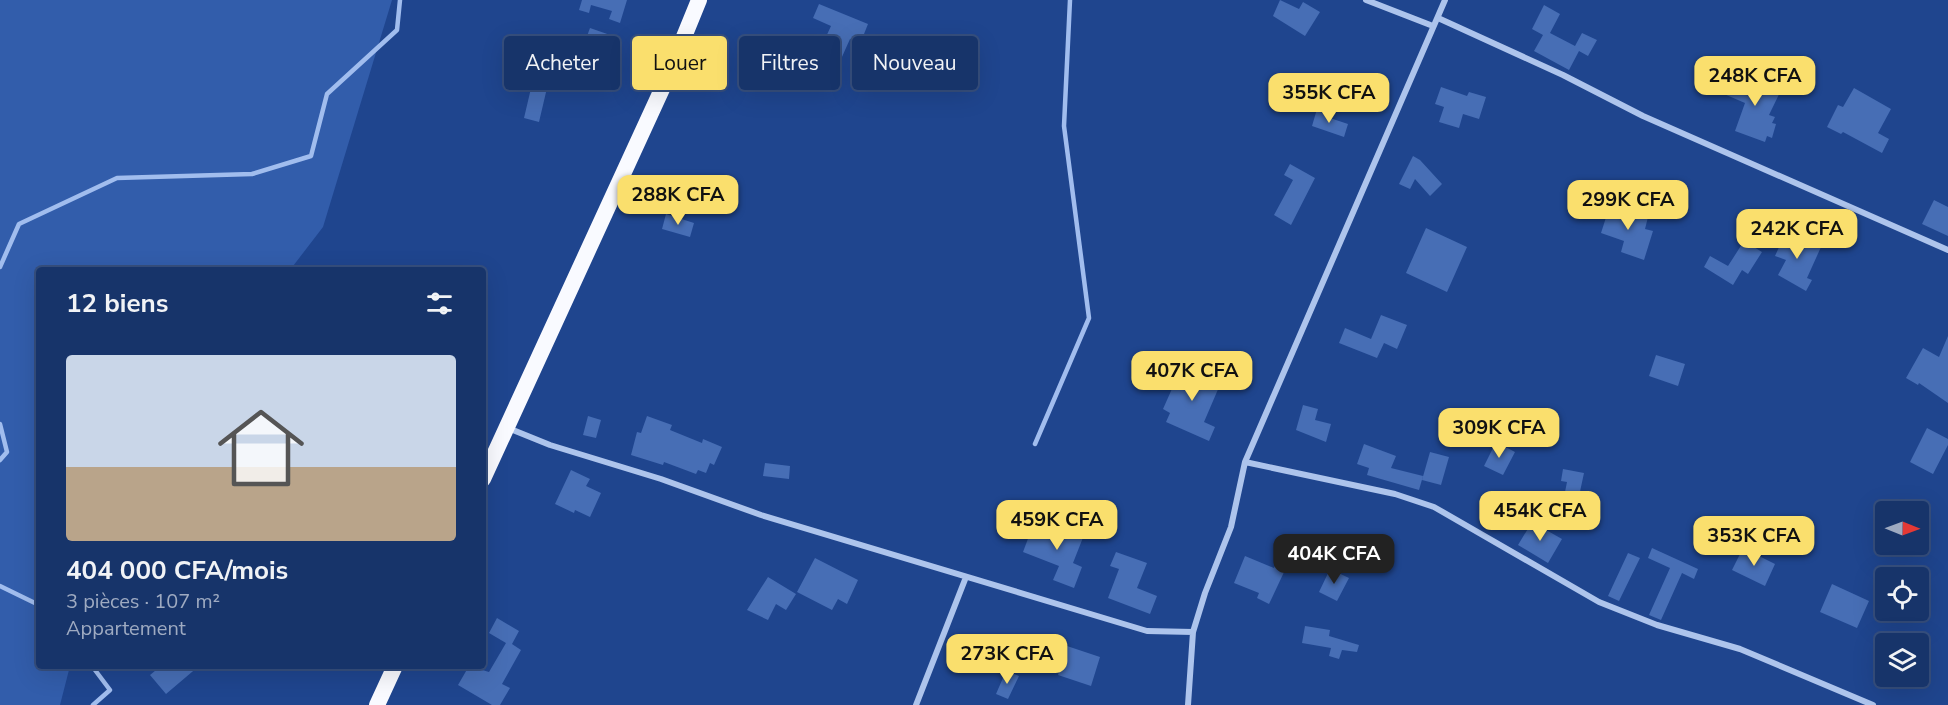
<!DOCTYPE html>
<html lang="fr">
<meta charset="utf-8">
<style>
body{margin:0;font-family:"Nunito Sans",sans-serif;background:#203c70;color:#f1f3f6;height:100vh;display:flex;flex-direction:column;font-size:22px;white-space:nowrap}
*{box-sizing:border-box;margin:0}
p{font-size:20px;color:#9eaac1}
.icon{flex:none;width:33px;height:33px;fill:none;stroke:currentColor;stroke-width:2;stroke-linecap:round;stroke-linejoin:round}
.map{position:relative;flex:1;overflow:hidden}
.details{position:absolute;left:36px;top:267px;width:450px;height:402px;display:flex;flex-direction:column;background:#17346a;border-radius:6px;box-shadow:0 6px 24px #0002,0 0 0 2px #364f7e}
.details>*{flex:none}
.top-card{position:absolute;left:504px;top:36px;width:570px;height:54px;display:flex;gap:12px}
.needle{width:39px;rotate:91deg}
.buttons{position:absolute;left:1875px;top:501px;display:grid;gap:12px}
.buttons a{display:grid;place-items:center;width:54px;height:54px;border-radius:6px;background:#17346a;box-shadow:0 6px 24px #0002,0 0 0 2px #364f7e;font-size:30px}
.price{position:absolute;translate:-50% -51px;padding:0 14px;border-radius:12px;background:#fadf6d;color:#111;font-size:20px;line-height:39px;filter:drop-shadow(0 2px 3px #0008)}
.price::after{content:'';position:absolute;left:50%;top:36px;width:18px;height:14px;margin-left:-9px;background:inherit;clip-path:polygon(0 0,100% 0,50% 100%)}
.price.selected{background:#222;color:#fff}
ul{padding:0;list-style:none}
li{display:grid;align-content:center;gap:12px;height:318px;padding:0 30px}
li span{display:grid;place-items:center;height:186px;border-radius:6px;color:#555}
li>.icon{margin-inline-start:auto}
span .icon{width:108px;height:108px;fill:#fffc;stroke-width:1}
li b{font-size:26px}
h2{display:flex;justify-content:space-between;align-items:center;height:72px;padding:0 30px;font-size:26px}
.chip{padding:0 21px;border-radius:6px;background:#17346a;box-shadow:0 6px 24px #0002,0 0 0 2px #364f7e;font-size:21px;line-height:54px}
.chip.selected{background:#fadf6d;color:#111}
.map>svg:first-child{display:block}
</style>
<div class="map">
<svg width="1948" height="705" viewBox="0 0 1948 705">
<rect width="100%" height="100%" fill="#1f458e"/>
<path fill="#325dab" d="M0 0H392L323 227 290 270H39V666H70L60 705H0Z"/>
<g fill="none" stroke-linecap="round" stroke-linejoin="round">
<path stroke="#a1bdee" stroke-width="4.5" d="M0 267 19 224 117 178 252 174 311 156 327 94 397 30 400 0
M0 424 7 452 0 460
M1035 444 1089 318 1064 126 1070 0
M0 586 39 605
M92 666 110 690 93 705"/>
</g>
<path fill="#476eb5" d="M582 0H627L620 23 609 19 612 11 591 5 589 13 579 10Z
M1280 0 1299 9 1303 2 1320 12 1305 36 1273 16Z
M819 4 868 24 860 44 850 39 833 77 812 67 831 26 813 18Z
M1544 5 1560 14 1550 33 1575 46 1582 33 1597 40 1588 56 1579 51 1569 70 1534 51 1543 35 1532 29Z
M590 28 613 36 602 66 579 58Z
M1733 76 1753 85 1758 76 1782 88 1769 115 1775 117 1772 123 1776 124 1772 138 1767 136 1765 142 1735 131 1745 103 1724 94Z
M532 84 547 88 539 122 524 118Z
M1441 87 1467 96 1469 92 1486 97 1479 119 1463 114 1459 128 1439 122 1444 107 1435 104Z
M1854 88 1891 109 1878 133 1889 139 1882 153 1843 132 1841 134 1827 127 1838 105 1843 107Z
M1317 109 1329 113 1327 117 1348 124 1344 137 1312 126Z
M1413 156 1420 160 1442 184 1430 196 1415 179 1410 189 1399 184Z
M1290 164 1315 178 1291 225 1274 215 1293 180 1284 175Z
M1934 200 1948 207V236L1922 224Z
M1610 205 1648 217 1645 229 1653 231 1644 260 1621 252 1624 241 1601 233Z
M666 214 694 223 690 237 662 229Z
M1426 228 1467 247 1447 292 1406 273Z
M1786 232 1821 247 1807 278 1812 280 1806 291 1778 275 1786 260 1775 256Z
M1744 241 1762 252 1748 274 1742 270 1733 285 1704 267 1710 256 1728 266Z
M1381 315 1407 325 1397 349 1384 343 1377 358 1339 343 1345 328 1371 339Z
M1948 336V403L1919 383 1918 385 1906 378 1923 348 1939 357Z
M1656 355 1685 364 1678 386 1649 376Z
M1183 364 1222 380 1204 422 1215 427 1209 441 1166 422 1170 413 1163 409Z
M1303 405 1318 409 1315 420 1331 424 1326 442 1296 430Z
M588 416 601 420 596 438 583 435Z
M647 416 672 425 670 430 702 443 703 439 722 447 714 465 710 463 706 473 698 470 696 474 664 462 663 465 631 455 637 432 641 433Z
M1927 428 1948 439V445L1933 474 1910 462Z
M1496 442 1515 452 1503 475 1484 466Z
M1364 444 1396 456 1391 468 1423 476 1419 490 1367 475 1369 468 1357 464Z
M1430 452 1449 457 1441 485 1422 480Z
M765 463 790 466 789 479 763 476Z
M1563 469 1584 473 1575 515 1561 512 1567 482 1561 481Z
M571 470 590 479 586 486 601 493 590 517 575 510 574 513 555 504Z
M1532 522 1562 539 1548 563 1518 545Z
M1050 523 1084 535 1073 563 1082 567 1074 588 1053 580 1059 566 1023 552 1032 528 1046 534Z
M1283 544 1298 550 1290 572 1285 570 1269 604 1257 598 1259 593 1234 583 1245 556 1274 568Z
M1652 548 1698 569 1694 579 1682 573 1661 620 1649 615 1670 568 1648 558Z
M1743 548 1775 564 1765 586 1732 570Z
M1116 552 1147 563 1137 588 1157 596 1150 614 1108 598 1119 569 1110 566Z
M1628 553 1640 558 1619 601 1608 596Z
M815 558 858 580 847 604 838 599 832 610 797 592Z
M1330 569 1349 578 1337 601 1319 592Z
M768 577 796 594 786 610 776 604 768 620 747 610Z
M1832 584 1869 601 1857 628 1820 612Z
M497 618 519 631 512 644 521 650 502 684 510 688 500 705H492L458 685 469 666 489 672 506 643 489 633Z
M1305 626 1330 630 1329 636 1359 645 1357 652 1342 650 1339 659 1329 656 1331 648 1302 643Z
M1067 646 1100 657 1091 686 1058 675Z
M161 666H199L166 694 150 675Z
M1006 671 1019 676 1008 699 996 694Z"/>
<g fill="none" stroke-linecap="round" stroke-linejoin="round">
<path stroke="#adc4ec" stroke-width="6" d="M1366 0 1433 26
M1438 18 1563 75 1643 116 1948 250
M508 428 550 445 661 479 761 515 1147 631 1193 632
M1245 462 1395 494 1434 507 1599 602 1657 625 1740 649 1873 705
M916 705 966 577
M1188 705 1193 632 1205 593 1231 527 1245 462 1445 0"/>
<path stroke="#f9faff" stroke-width="16" d="M483 479 668 76 699 0
M377 705 395 666"/>
</g>
</svg>
<div class="buttons">
<a><svg class="needle" viewBox="-14 -14 28 28"><path d="M0-13l5 13h-10z" fill="#e53935"/><path d="M0 13l5-13h-10z" fill="#9eaac1"/></svg></a>
<a><svg class="icon" aria-label="locate" viewBox="0 0 24 24"><circle cx="12" cy="12" r="6"/><path d="M12 2v4M12 18v4M2 12h4M18 12h4"/></svg></a>
<a><svg class="icon" aria-label="layers" viewBox="0 0 24 24"><path d="M12 4l9 5-9 5-9-5zM3 14l9 5 9-5"/></svg></a>
</div>
<b class="price" style="left:1755px;top:107px">248K CFA</b>
<b class="price" style="left:1329px;top:124px">355K CFA</b>
<b class="price" style="left:678px;top:226px">288K CFA</b>
<b class="price" style="left:1628px;top:231px">299K CFA</b>
<b class="price" style="left:1797px;top:260px">242K CFA</b>
<b class="price" style="left:1192px;top:402px">407K CFA</b>
<b class="price" style="left:1499px;top:459px">309K CFA</b>
<b class="price" style="left:1540px;top:542px">454K CFA</b>
<b class="price" style="left:1057px;top:551px">459K CFA</b>
<b class="price" style="left:1754px;top:567px">353K CFA</b>
<b class="price selected" style="left:1334px;top:585px">404K CFA</b>
<b class="price" style="left:1007px;top:685px">273K CFA</b>
<div class="top-card">
<a class="chip">Acheter</a>
<a class="chip selected">Louer</a>
<a class="chip">Filtres</a>
<a class="chip">Nouveau</a>
</div>
<section class="details">
<h2>12 biens<svg class="icon" aria-label="filters" viewBox="0 0 24 24"><path d="M4 7h16M4 17h16"/><circle cx="9" cy="7" r="2"/><circle cx="15" cy="17" r="2"/></svg></h2>
<ul>
<li><span style="background:linear-gradient(#c9d6e8 60%,#b9a48a 0)"><svg class="icon" aria-label="home" viewBox="0 0 24 24"><path d="M3 11l9-7 9 7M6 9v11h12V9"/></svg></span><div><b>404 000 CFA/mois</b><p>3 pièces · 107 m²</p><p>Appartement</p></div></li>
</ul>
</section>
</div>
